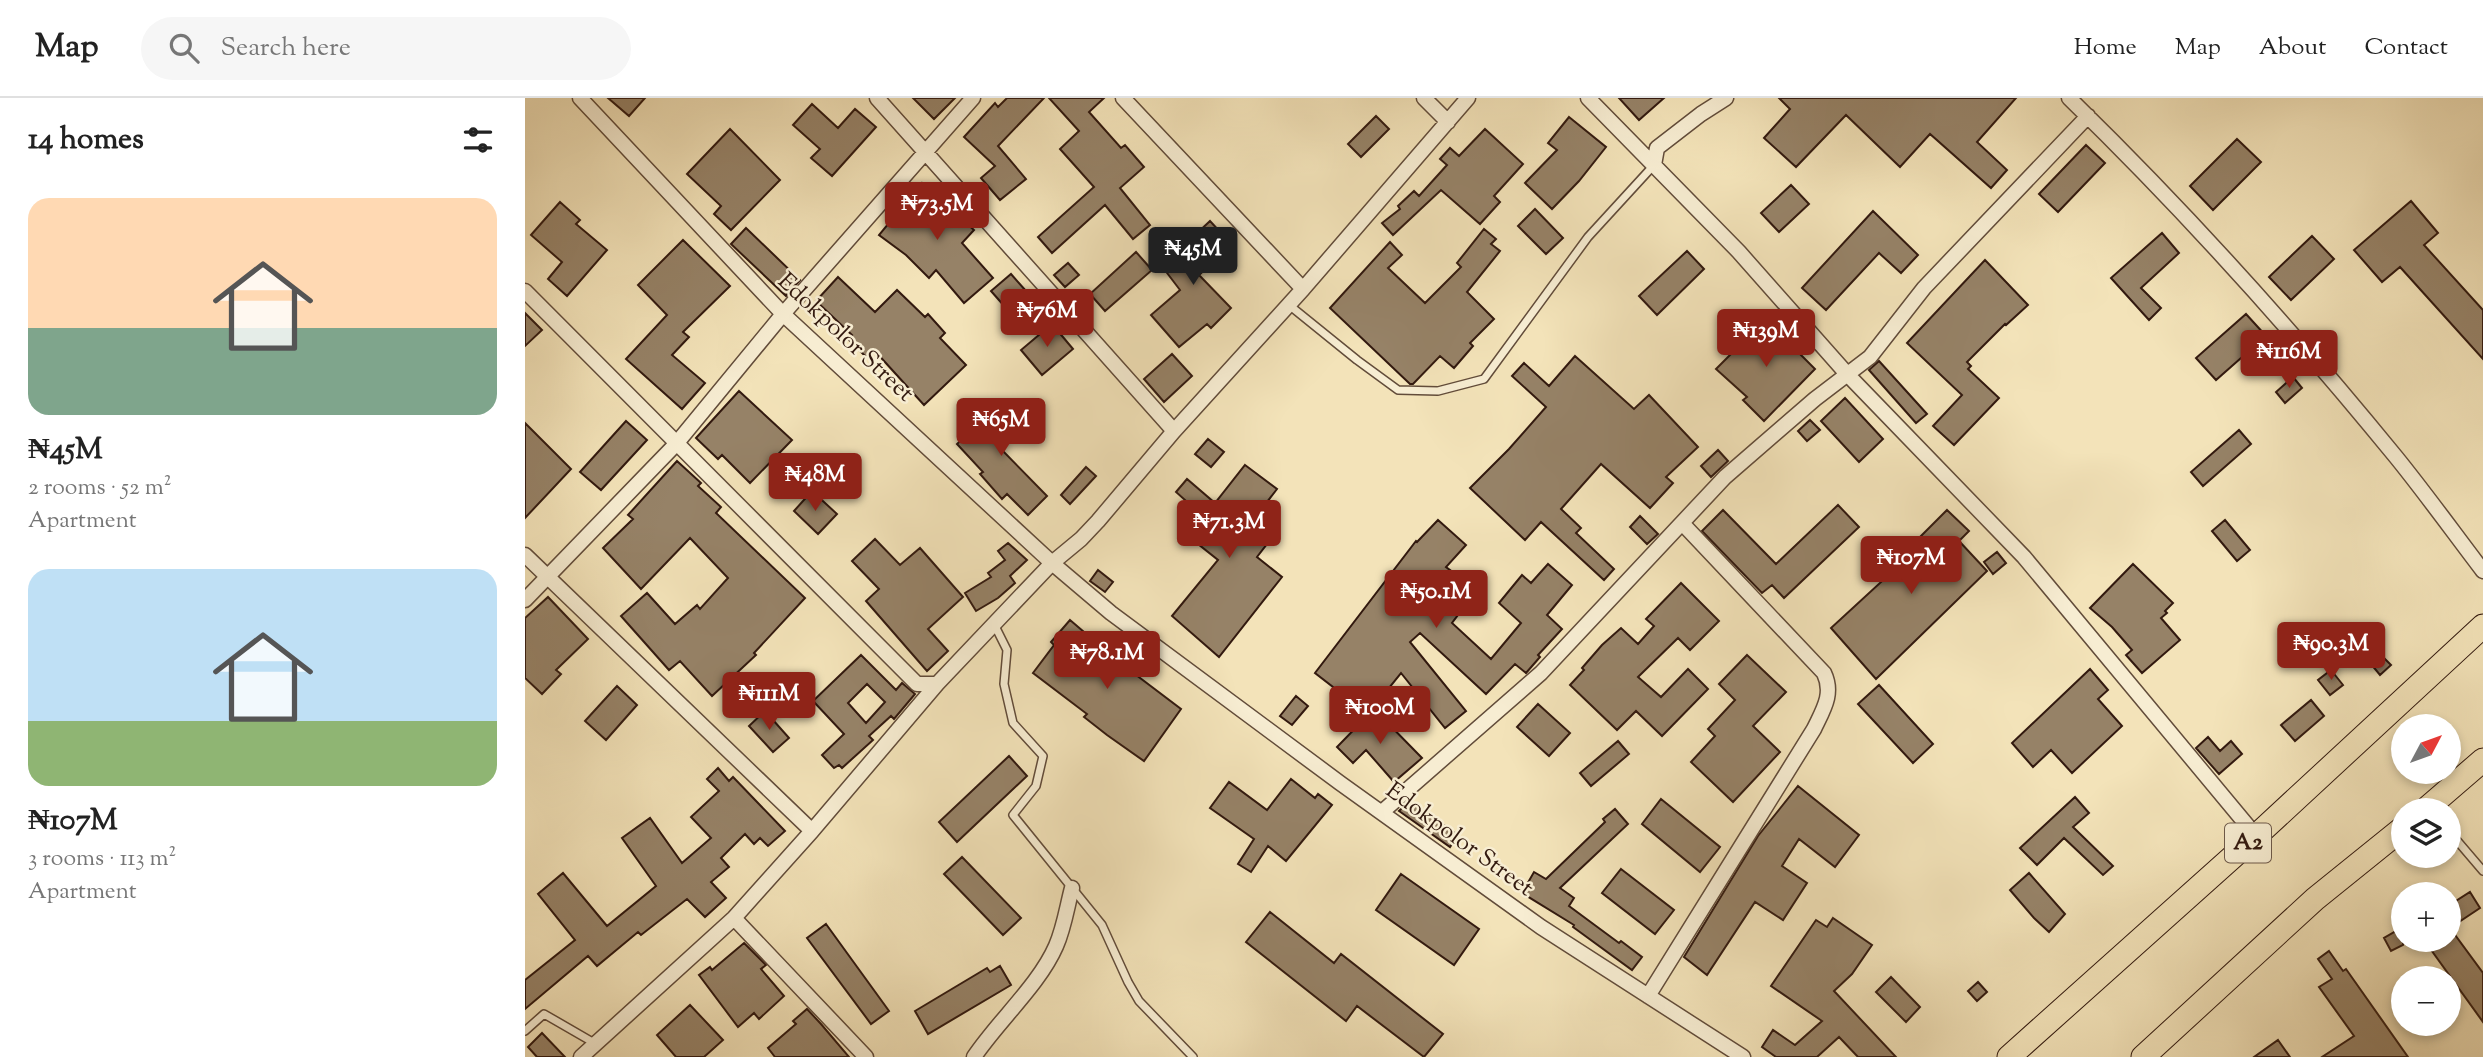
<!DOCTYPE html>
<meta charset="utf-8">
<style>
body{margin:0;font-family:"Sorts Mill Goudy",serif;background:#f6f6f6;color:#222;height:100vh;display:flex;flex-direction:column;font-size:26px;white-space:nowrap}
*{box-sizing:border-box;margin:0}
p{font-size:23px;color:#767676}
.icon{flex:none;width:38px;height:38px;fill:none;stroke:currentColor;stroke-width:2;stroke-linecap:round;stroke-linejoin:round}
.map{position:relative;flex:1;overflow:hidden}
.panel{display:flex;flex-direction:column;background:#fff;width:525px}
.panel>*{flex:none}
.needle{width:46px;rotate:49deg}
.fabs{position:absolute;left:1866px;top:616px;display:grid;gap:14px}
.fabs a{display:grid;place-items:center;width:70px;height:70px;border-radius:50%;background:#fff;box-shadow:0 4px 10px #0003;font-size:35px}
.price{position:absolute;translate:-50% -60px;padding:0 16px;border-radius:7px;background:#8f2418;color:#fff;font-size:23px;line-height:46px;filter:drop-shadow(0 2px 4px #0008)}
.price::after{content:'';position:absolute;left:50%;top:42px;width:21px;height:16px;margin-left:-10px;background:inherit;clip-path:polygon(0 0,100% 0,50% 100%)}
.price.active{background:#222;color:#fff}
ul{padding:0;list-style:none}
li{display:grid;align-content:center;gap:14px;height:371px;padding:0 28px}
li span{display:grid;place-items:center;height:217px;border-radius:21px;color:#555}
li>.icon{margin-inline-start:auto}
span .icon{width:126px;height:126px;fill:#fffc;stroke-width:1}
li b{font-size:30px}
h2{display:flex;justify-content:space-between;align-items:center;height:84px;padding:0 28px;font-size:30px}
header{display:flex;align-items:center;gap:42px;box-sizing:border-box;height:98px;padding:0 35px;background:#fff;border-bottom:2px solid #e0e0e0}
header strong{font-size:33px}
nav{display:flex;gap:38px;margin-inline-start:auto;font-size:24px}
.search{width:490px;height:63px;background:#f6f6f6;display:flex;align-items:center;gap:18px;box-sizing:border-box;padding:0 24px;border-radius:38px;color:#767676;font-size:26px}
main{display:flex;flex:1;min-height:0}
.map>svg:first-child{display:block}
</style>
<header>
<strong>Map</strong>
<div class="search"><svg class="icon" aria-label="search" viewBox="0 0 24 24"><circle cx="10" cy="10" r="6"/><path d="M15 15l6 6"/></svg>Search here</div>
<nav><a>Home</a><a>Map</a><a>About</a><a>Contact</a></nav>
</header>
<main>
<section class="panel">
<h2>14 homes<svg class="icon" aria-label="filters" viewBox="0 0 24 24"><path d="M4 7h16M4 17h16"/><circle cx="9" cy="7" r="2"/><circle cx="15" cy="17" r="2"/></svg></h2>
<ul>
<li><span style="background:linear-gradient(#ffd9b3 60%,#7fa58c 0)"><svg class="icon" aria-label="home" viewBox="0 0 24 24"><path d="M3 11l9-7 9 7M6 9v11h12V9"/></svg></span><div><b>₦45M</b><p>2 rooms · 52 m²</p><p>Apartment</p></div></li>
<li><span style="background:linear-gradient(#bfe0f5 70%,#8fb573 0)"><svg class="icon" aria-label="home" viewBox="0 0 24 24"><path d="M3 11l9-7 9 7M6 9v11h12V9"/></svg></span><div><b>₦107M</b><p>3 rooms · 113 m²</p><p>Apartment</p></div></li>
</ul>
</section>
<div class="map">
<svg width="1958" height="959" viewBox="0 0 1958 959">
<rect width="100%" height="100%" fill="#f3e3b9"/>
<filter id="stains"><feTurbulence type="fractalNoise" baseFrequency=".00286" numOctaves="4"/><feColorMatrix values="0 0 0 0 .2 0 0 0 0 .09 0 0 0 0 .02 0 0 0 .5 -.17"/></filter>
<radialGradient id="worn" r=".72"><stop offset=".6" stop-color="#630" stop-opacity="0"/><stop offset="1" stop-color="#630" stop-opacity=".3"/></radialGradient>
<path fill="#968267" stroke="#32190f" stroke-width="2" fill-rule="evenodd" d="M83 0H120L104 18Z
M388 0H430L409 21Z
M482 0H519L473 48 501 81 475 102 456 80 470 68 439 39 470 5 473 9Z
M524 0H579L564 14 596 50 600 47 619 69 595 90 625 127 608 141 580 107 527 155 513 139 569 89 535 51 554 33Z
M1094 0H1139L1114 22Z
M1254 0H1491L1452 44 1482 72 1466 90 1405 36 1375 69 1321 17 1271 69 1239 40 1265 11Z
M287 6 313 30 330 11 351 29 307 78 286 60 295 51 268 27Z
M851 18 864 31 836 59 823 46Z
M1044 19 1081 49 1054 83 1027 111 1000 85 1032 52 1023 45Z
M205 31 255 82 206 132 189 116 196 108 162 76Z
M960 31 998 66 969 98 975 104 955 126 916 92 868 137 857 125 875 111 873 108 889 93 894 98 922 67 915 61 925 50 934 58Z
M1712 41 1736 64 1688 112 1665 88Z
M1561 47 1580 65 1533 114 1514 96Z
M397 85 449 132 437 145 468 180 439 205 411 172 404 180 381 157 354 137Z
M1266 87 1284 106 1254 134 1236 115Z
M1886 103 1913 135 1899 147 1958 212V261L1875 169 1857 184 1829 152Z
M35 104 55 122 51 126 82 152 42 198 23 181 37 164 6 137Z
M1010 111 1038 140 1021 156 993 128Z
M1348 113 1393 157 1376 175 1354 155 1301 212 1277 190Z
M685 123 707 147 674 177 706 210 686 230 682 226 654 249 626 217 655 192 636 167 667 143 666 141Z
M221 130 275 182 261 198 206 146Z
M959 131 971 141 966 146 975 153 942 194 969 221 945 245 948 248 929 270 915 258 888 286H885L805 210 865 144 877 157 863 170 900 205 936 169 932 165Z
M1637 135 1654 155 1616 190 1636 210 1624 222 1586 180Z
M1787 138 1809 161 1766 202 1744 179Z
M158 142 205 188 158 234 164 239 147 257 180 285 157 311 101 261 142 217 113 187Z
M1162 153 1179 171 1132 217 1114 198Z
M611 154 627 172 580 213 565 196Z
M1460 162 1503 207 1481 227 1480 226 1442 264 1446 268 1443 271 1474 300 1429 347 1408 328 1437 297 1382 245Z
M543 165 554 177 540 189 529 177Z
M486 176 501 193 481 210 466 193Z
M313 179 350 214 372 192 400 219 403 216 420 235 415 240 441 267 399 307 349 252 341 259 323 241 327 237 291 203Z
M0 215 17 232 0 248Z
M1721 216 1741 238 1691 282 1671 260Z
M1244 218 1261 236 1258 239 1290 271 1239 323 1218 302 1222 299 1191 271Z
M527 226 548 251 517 277 496 252Z
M647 256 667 278 639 304 619 281Z
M1050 258 1109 311 1124 297 1173 349 1141 379 1148 385 1125 410 1076 366 1036 411 1056 430 1051 435 1089 471 1079 482 1016 424 1000 442 945 390 984 351 1021 309 987 278 999 265 1024 288Z
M1354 263 1402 316 1391 325 1344 272Z
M1768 279 1777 290 1760 305 1751 294Z
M214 293 267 342 225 385 197 357 193 361 171 340Z
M1320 300 1358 341 1334 364 1296 323Z
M478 303 500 327 475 350 522 398 503 417 482 396 477 401 455 376 458 374 432 346Z
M1285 322 1295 332 1282 343 1273 333Z
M101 323 122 342 76 392 55 374Z
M0 325 46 371 0 420Z
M1714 332 1726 346 1678 388 1666 374Z
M683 341 699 354 686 369 670 356Z
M1193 352 1203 363 1186 379 1176 368Z
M152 363 176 385 173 388 196 409 191 415 280 500 229 555 231 557 187 598 155 563 144 572 96 518 122 495 150 526 172 507 175 511 203 480 165 440 116 491 78 450 108 421 103 417Z
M720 367 752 391 732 417 752 433 732 459 757 479 694 559 647 518 693 462 663 438 679 419 651 394 662 381 690 405Z
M561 369 571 378 545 406 536 397Z
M287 393 312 416 293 436 269 413Z
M1313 407 1334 429 1259 500 1247 487 1237 495 1177 433 1198 412 1251 466Z
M1422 412 1444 433 1434 443 1462 473 1351 581 1306 530 1380 462 1376 458Z
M1115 418 1133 436 1122 446 1105 429Z
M913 422 941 447 921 469 952 492 927 525 966 561 996 525 974 505 997 477 1006 485 1023 466 1047 487 1022 517 1037 531 1013 557 1015 559 1001 575 990 566 961 596 895 535 885 544 941 613 920 630 876 575 843 616 790 575 891 443 892 444Z
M1700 422 1725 452 1712 463 1687 433Z
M350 441 375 467 395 450 438 499 403 531 423 553 402 573 341 503 354 491 327 463Z
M483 445 502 462 485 478 490 485 473 500 451 513 440 495 466 479 463 475 480 462 473 453Z
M1472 454 1481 465 1468 476 1459 464Z
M1608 466 1648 505 1640 513 1642 515 1636 520 1655 542 1617 575 1601 557 1607 552 1587 529 1565 510Z
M573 472 588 484 580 494 565 483Z
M1156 485 1194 523 1165 552 1153 540 1113 579 1136 599 1163 571 1183 591 1137 638 1111 613 1092 632 1045 587 1059 572 1057 570 1077 547 1096 530 1113 546 1129 528 1121 521Z
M23 499 63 541 31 572 36 576 17 596 0 580V520Z
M545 522 594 564 656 611 619 663 582 637 559 619 562 616 508 575 529 547 526 544Z
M336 557 371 592 377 585 390 596 369 621 366 618 344 638 348 642 317 670 314 667 309 670 297 657 319 636 288 603ZM342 586 360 604 341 625 323 605Z
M1222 557 1261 594 1228 628 1255 654 1208 704 1166 664 1190 638 1183 631 1210 602 1194 586Z
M1856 557 1866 567 1855 577 1846 566Z
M1565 571 1583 592 1573 601 1597 628 1547 675 1526 652 1508 669 1487 645Z
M1806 572 1818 587 1805 597 1793 582Z
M1354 587 1408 646 1388 665 1333 606Z
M92 588 112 607 81 642 60 623Z
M771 598 783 608 767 627 755 618Z
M1786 602 1799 618 1770 643 1756 627Z
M1013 606 1045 635 1024 658 992 629Z
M849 611 897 660 869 684 841 652 828 665 812 649Z
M240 613 264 640 248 654 224 628Z
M1683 639 1695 653 1706 643 1717 656 1694 676 1671 650Z
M1093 643 1104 656 1066 688 1055 675Z
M484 658 502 678 432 744 414 724Z
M193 670 204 683 208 679 260 733 243 748 235 740 229 746 220 736 196 760 204 769 186 784 201 800 180 819 162 801 116 837 113 834 72 868 63 858 0 911V882L50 842 13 796 38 775 82 828 131 788 97 740 125 720 157 765 186 740 166 719 194 693 182 681Z
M766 681 790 700 793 696 807 707 761 763 743 748 726 774 713 766 729 741 685 710 704 684 742 712Z
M1273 688 1334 737 1310 769 1274 741 1257 768 1282 785 1258 822 1230 804 1182 877 1159 859 1233 738Z
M1550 699 1564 715 1548 729 1588 768 1578 777 1539 740 1512 767 1495 750Z
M1136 701 1195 749 1175 774 1117 726Z
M885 703 933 737 925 749 874 713Z
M1090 711 1103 726 1035 790 1049 800 1044 808 1094 845 1096 843 1117 859 1107 872 1048 829 1049 827 997 795 1009 774 1021 781 1080 724 1078 721Z
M437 759 496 820 478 837 419 776Z
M1096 771 1149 812 1130 836 1077 795Z
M1504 775 1540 816 1524 834 1509 820 1485 792Z
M876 776 954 831 929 867 851 812Z
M1945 794 1955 810 1925 830 1958 875V924L1899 842H1923V808Z
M745 814 809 865 816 856 918 936 899 959 832 908 821 923 721 844Z
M1308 820 1347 847 1327 876 1309 893 1371 959H1333L1314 939 1292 959H1251L1237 949 1248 932 1270 947 1297 923 1246 888 1291 822 1302 829Z
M301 826 364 913 346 926 282 840Z
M1878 829V847L1866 853 1859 840Z
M219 845 241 867 236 871 259 898 234 921 229 915 213 929 174 877 185 869 187 872Z
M1804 853 1818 873 1821 871 1883 959H1797L1829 938 1794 889 1807 881 1793 861Z
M475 868 486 887 403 936 390 913 462 870 465 874Z
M1366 879 1395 909 1381 924 1351 894Z
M1453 884 1462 894 1452 903 1443 893Z
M165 907 198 942 179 959H151L132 937Z
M282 911 296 926 324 959H250L243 950 271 926 268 923Z
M17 935 40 959H12L3 949Z
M1753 942 1765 959H1729Z"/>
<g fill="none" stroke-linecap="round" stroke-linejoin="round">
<g stroke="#624c3a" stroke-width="10">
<path id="service" d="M764 207 832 262 873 292 913 293 959 281 1063 139 1129 67
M469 526 482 552 479 586 488 625 518 658 511 688 488 717 577 827 603 884 614 903 668 959
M1923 732 1958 773
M0 933 19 916 71 946"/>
</g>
<g stroke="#624c3a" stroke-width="17">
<path id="minor" d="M55 0 258 216 527 465 586 515 815 685 1016 829 1218 959
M352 0 649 333
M598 0 778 191
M899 0 923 24
M1063 0 1214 154 1322 276 1499 459 1731 738
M1544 0C1660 113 1769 234 1871 359 1901 396 1929 435 1958 473
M1129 67 1132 50 1176 16 1201 0
M0 193 392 586H412L527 465 556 441 573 423 649 333 778 191 943 0
M0 457 287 733 412 586
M0 502 151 346 258 216 448 0
M857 714 1016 575 1200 379 1290 301 1345 259 1399 190 1563 18
M209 820 341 959
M1123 898 1289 631C1298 612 1309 596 1299 575L1157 425
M56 959 209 820 287 733
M449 959C473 923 514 887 531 848 539 830 542 809 547 790"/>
</g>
<g stroke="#32190f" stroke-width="25">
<path id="trunk" d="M1900 712 1958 662
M1484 959 1731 738 1958 528
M1618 959 1790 801 1878 730"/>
</g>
<use href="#service" stroke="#f7edd2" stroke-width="7"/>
<use href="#minor" stroke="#f7edd2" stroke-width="14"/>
<use href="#trunk" stroke="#f3e3b9" stroke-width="23"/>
</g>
<g text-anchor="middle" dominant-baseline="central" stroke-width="5" stroke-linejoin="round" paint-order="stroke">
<rect fill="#f7edd2" stroke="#6d594a" stroke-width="2" x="1700" y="725.5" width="46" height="39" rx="5"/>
<g font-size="23" font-weight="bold" fill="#32190f">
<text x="1723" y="745">A2</text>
</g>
<g font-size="24" fill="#32190f" stroke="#f7edd2">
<text transform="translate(320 240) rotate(43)">Edokpolor Street</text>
<text transform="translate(934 742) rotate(36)">Edokpolor Street</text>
</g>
</g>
<rect width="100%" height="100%" filter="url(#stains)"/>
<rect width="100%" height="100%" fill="url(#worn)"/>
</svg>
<div class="fabs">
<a><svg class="needle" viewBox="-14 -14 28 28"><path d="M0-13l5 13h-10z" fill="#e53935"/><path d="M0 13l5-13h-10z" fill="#767676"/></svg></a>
<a><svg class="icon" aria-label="layers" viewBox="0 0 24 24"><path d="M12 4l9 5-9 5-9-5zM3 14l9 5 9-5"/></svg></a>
<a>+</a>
<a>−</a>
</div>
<b class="price" style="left:412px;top:144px">₦73.5M</b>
<b class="price active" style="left:668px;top:189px">₦45M</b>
<b class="price" style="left:522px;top:251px">₦76M</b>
<b class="price" style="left:1241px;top:271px">₦139M</b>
<b class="price" style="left:1764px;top:292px">₦116M</b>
<b class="price" style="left:476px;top:360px">₦65M</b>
<b class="price" style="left:290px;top:415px">₦48M</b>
<b class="price" style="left:704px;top:462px">₦71.3M</b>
<b class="price" style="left:1386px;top:498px">₦107M</b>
<b class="price" style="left:911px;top:532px">₦50.1M</b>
<b class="price" style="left:1806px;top:584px">₦90.3M</b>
<b class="price" style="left:582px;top:593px">₦78.1M</b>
<b class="price" style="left:244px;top:634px">₦111M</b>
<b class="price" style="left:855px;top:648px">₦100M</b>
</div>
</main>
